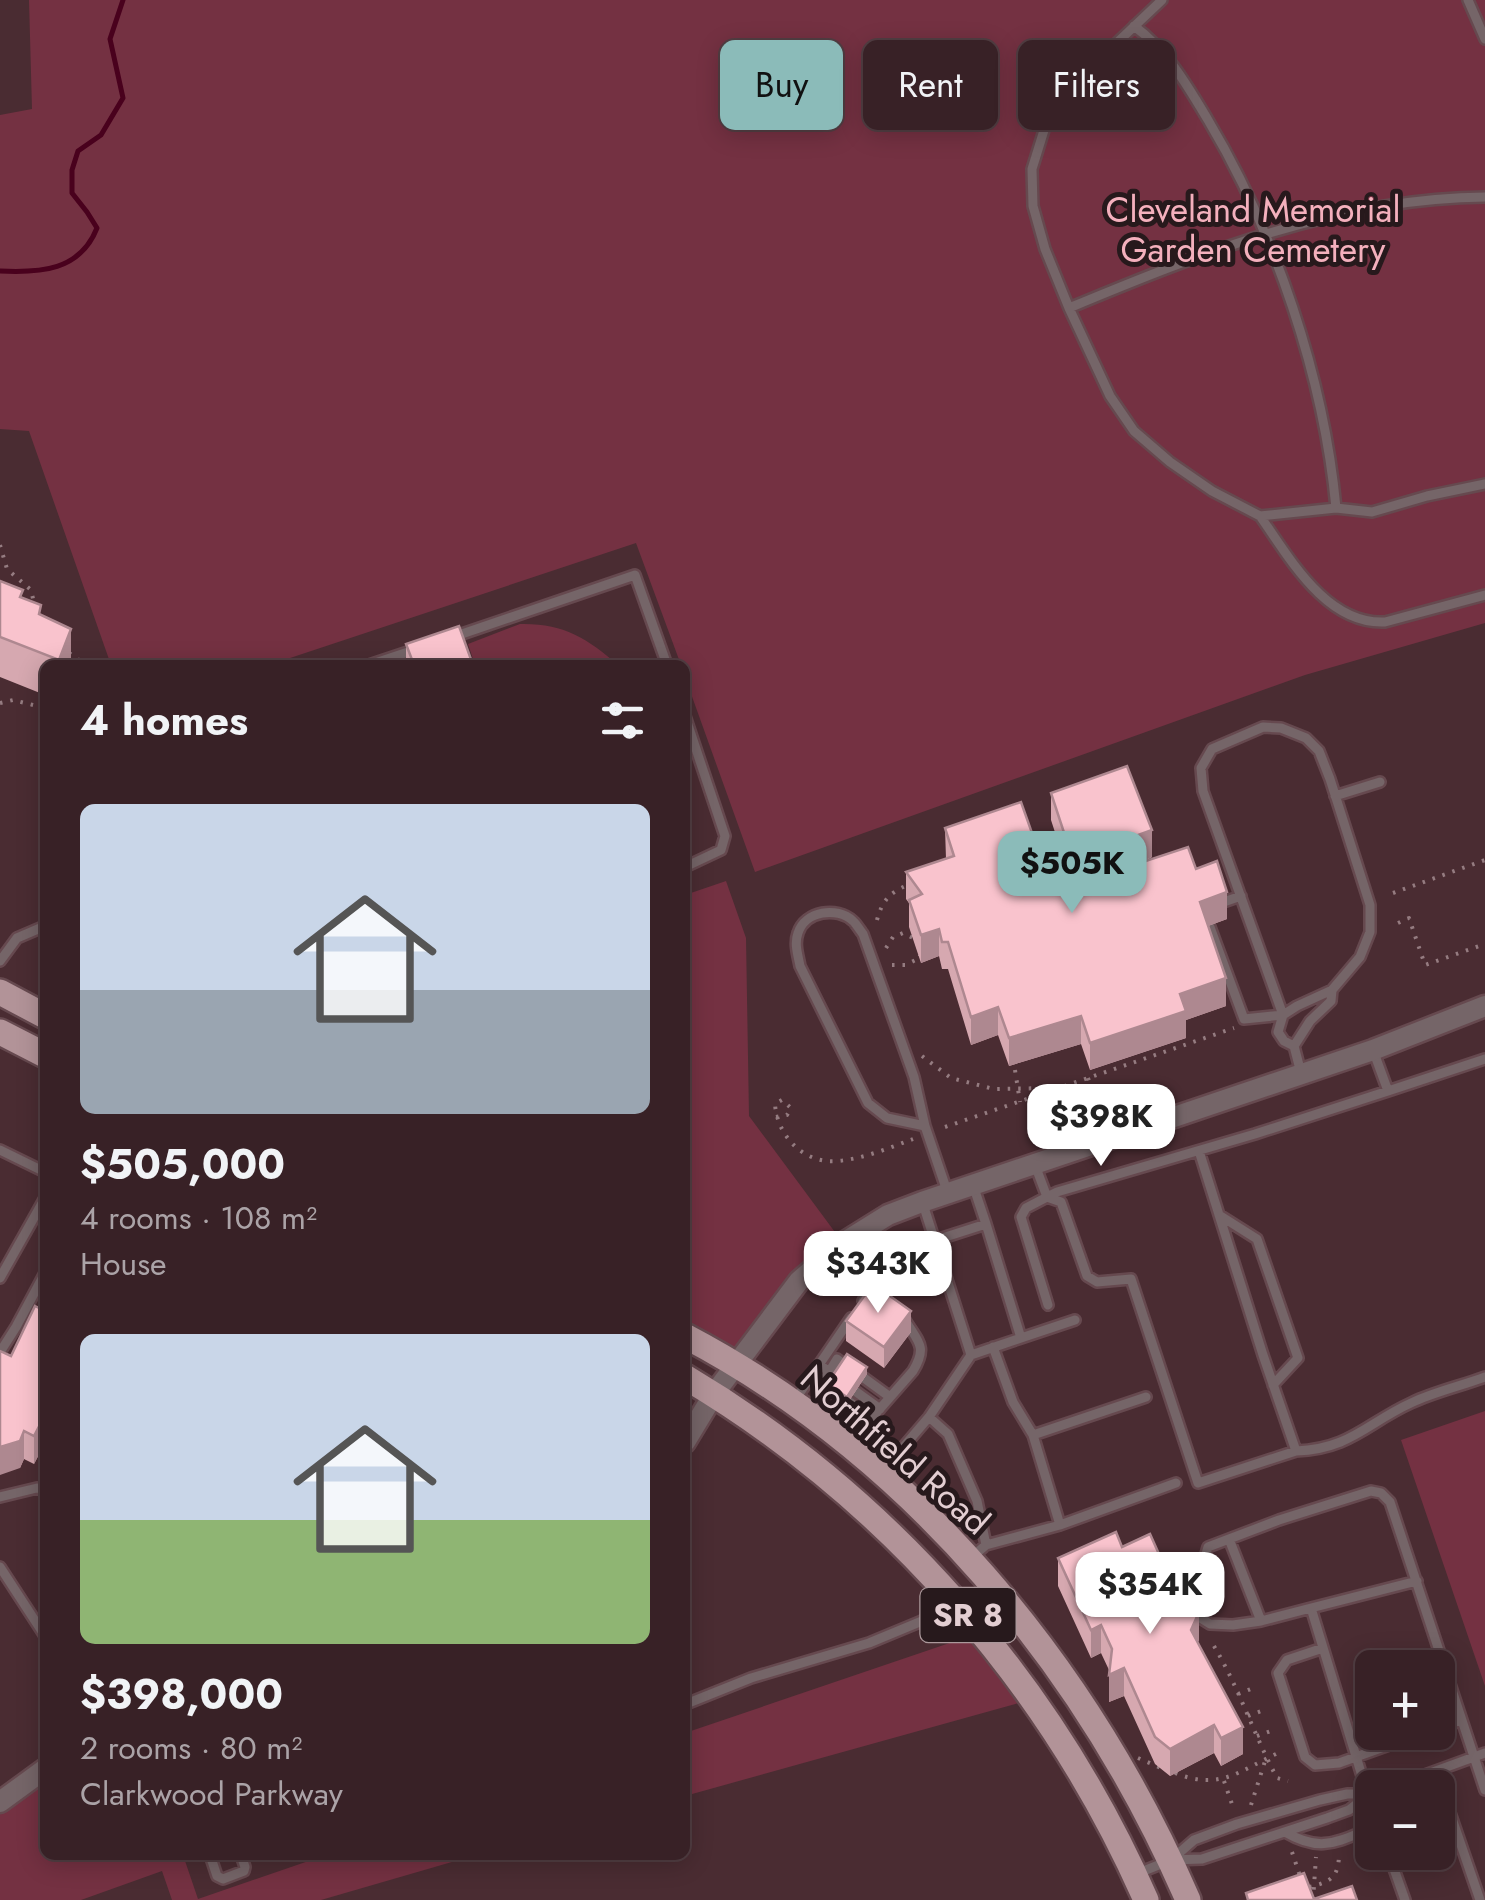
<!DOCTYPE html>
<meta charset="utf-8">
<style>
body{margin:0;font-family:Jost,sans-serif;background:#432e32;color:#f1f3f6;height:100vh;display:flex;flex-direction:column;font-size:38px;white-space:nowrap}
*{box-sizing:border-box;margin:0}
p{font-size:32px;color:#aba3a7}
.icon{flex:none;width:55px;height:55px;fill:none;stroke:currentColor;stroke-width:2;stroke-linecap:round;stroke-linejoin:round}
.map{position:relative;flex:1;overflow:hidden}
.side{position:absolute;left:40px;top:660px;width:650px;height:1200px;display:flex;flex-direction:column;background:#382126;border-radius:15px;box-shadow:0 5px 25px #0003,0 0 0 2px #523e43}
.side>*{flex:none}
.guide{position:absolute;left:720px;top:40px;width:615px;height:90px;display:flex;gap:20px}
.tools{position:absolute;left:1355px;top:1650px;display:grid;gap:20px}
.tools a{display:grid;place-items:center;width:100px;height:100px;border-radius:15px;background:#382126;box-shadow:0 5px 25px #0003,0 0 0 2px #523e43;font-size:50px}
.price{position:absolute;translate:-50% -85px;padding:0 22px;border-radius:20px;background:#fff;color:#222;font-size:32px;line-height:65px;filter:drop-shadow(0 2px 5px #0008)}
.price::after{content:'';position:absolute;left:50%;top:60px;width:30px;height:22px;margin-left:-15px;background:inherit;clip-path:polygon(0 0,100% 0,50% 100%)}
.price.active{background:#8bbbb9;color:#111}
ul{padding:0;list-style:none}
li{display:grid;align-content:center;gap:20px;height:530px;padding:0 40px}
li span{display:grid;place-items:center;height:310px;border-radius:15px;color:#555}
li>.icon{margin-inline-start:auto}
span .icon{width:180px;height:180px;fill:#fffc;stroke-width:1}
li b{font-size:42px}
h2{display:flex;justify-content:space-between;align-items:center;height:120px;padding:0 40px;font-size:42px}
.tag{padding:0 35px;border-radius:15px;background:#382126;box-shadow:0 5px 25px #0003,0 0 0 2px #523e43;font-size:35px;line-height:90px}
.tag.active{background:#8bbbb9;color:#111}
.map>svg:first-child{display:block}
</style>
<div class="map">
<svg width="1485" height="1900" viewBox="0 0 1485 1900">
<rect width="100%" height="100%" fill="#4a2c32"/>
<path fill="#743142" d="M29 0H1485V623L1305 675 755 872 685 677V665H681L636 543 269 665H111L29 431 0 429V115L32 109Z
M520 624C563 623 587 638 618 665H475L468 644Z
M726 881 746 938 749 1116 843 1243 736 1365 685 1336V895Z
M1485 1411V1686L1401 1440Z
M982 1632 1033 1699 685 1796V1733Z
M45 1769V1855H183L198 1899 326 1855H476L321 1900H172L162 1871 81 1900H0V1802Z"/>
<g fill="none" stroke-linecap="round" stroke-linejoin="round">
<path stroke="#49011d" stroke-width="5" d="M0 271C40 273 80 271 97 228L87 212 72 193V170L78 151 101 135 123 98 110 39 123 0"/>
<g stroke="#66494f" stroke-width="14">
<path id="service" d="M1162 0 1105 54 1062 100 1045 127 1032 169 1033 206 1045 249 1069 308 1110 396 1134 431 1170 462 1212 491 1260 516 1336 508 1372 512 1427 496 1485 484
M1468 0 1485 39
M1134 26C1167 50 1187 85 1208 120 1275 232 1324 378 1336 508
M1069 308C1201 253 1340 198 1485 197
M1260 516C1289 557 1326 625 1385 622L1485 595
M453 637 635 575 667 665
M369 665 414 650
M685 716 725 836 721 850 685 867
M1335 796 1380 782
M1218 904 1241 896
M1207 919 1244 1019 1283 1015 1203 791 1201 768 1212 749 1263 727 1281 728 1306 738 1319 751 1330 779 1370 905V932L1360 957 1332 990
M0 961 17 938 45 926
M1294 1046 1310 1021 1331 1001 1332 990 1297 1006 1283 1015 1278 1032 1284 1041 1294 1046 1301 1073
M1388 1091 1485 1059
M925 1126 887 1118 868 1103 800 966C798 955 794 944 798 933 805 911 837 906 853 921 854 921 862 933 863 934L914 1077 925 1126 947 1191
M0 1150 45 1172
M1199 1151 1263 1355 1296 1451
M1035 1165 1047 1197 1057 1192 1255 1134 1388 1091 1373 1050
M1219 1215 1257 1239 1298 1358 1273 1385
M936 1240 986 1224 973 1185
M822 1263 868 1293 863 1301
M0 1278 45 1198
M1048 1305 1021 1217 1026 1208 1047 1197 1061 1202 1087 1276 1097 1282 1131 1279 1198 1483 1296 1451C1350 1449 1367 1423 1411 1403 1434 1392 1461 1386 1485 1377
M1021 1338 1075 1320
M993 1347 1013 1402 1033 1435 1146 1397
M0 1352 16 1327 45 1273
M971 1355 1021 1338 986 1224
M819 1364 829 1372 822 1383 829 1388
M831 1374 829 1372 837 1359 845 1365
M864 1378 890 1397
M855 1391 880 1409
M795 1400 851 1318
M848 1401 872 1418
M929 1417 948 1434 977 1501 986 1545 972 1557
M1033 1435 1060 1525
M850 1443 913 1371C928 1346 918 1342 905 1320
M882 1472 929 1417 971 1355 923 1204
M0 1497 37 1488 45 1490
M1229 1539 1208 1547 1203 1564 1184 1582 1182 1596 1186 1609 1210 1624 1233 1625 1261 1621
M986 1545 1060 1525 1176 1483
M0 1567 45 1636
M1311 1608 1417 1581
M1323 1648 1287 1660 1278 1673 1305 1757 1315 1765 1339 1763 1426 1732
M685 1702 686 1704 751 1678 869 1643 922 1621 949 1599
M1438 1728 1461 1720
M1436 1772 1480 1900
M1389 1788 1485 1753
M1372 1809 1311 1608 1261 1621 1229 1539 1279 1520 1371 1491 1381 1493 1390 1502 1485 1790
M1285 1832C1321 1853 1336 1842 1372 1828
M1388 1852 1405 1900
M210 1855 217 1876 223 1879 244 1871 245 1867 241 1855
M1171 1860 1194 1840 1237 1824 1320 1800 1347 1794H1370
M1136 1874 1171 1860 1202 1859 1327 1818 1349 1810 1368 1795"/>
</g>
<g stroke="#66494f" stroke-width="25">
<path id="tertiary" d="M685 1442 714 1394 799 1281 843 1243 888 1215 922 1202 1373 1050 1485 1006
M0 1802 45 1769"/>
</g>
<g stroke="#66494f" stroke-width="30">
<path id="primary" d="M0 992 45 1016
M0 1032 45 1055
M685 1336C913 1456 1086 1666 1188 1900
M685 1377C889 1498 1051 1684 1146 1900"/>
</g>
<path stroke="#957c81" stroke-width="4" stroke-dasharray="2.5 8" stroke-linecap="butt" d="M0 545 7 569 31 590 34 603
M69 653 79 660V665
M0 703 13 700 45 708
M1393 893 1485 860
M877 920C882 901 890 892 908 885
M1398 923 1409 918 1425 965 1485 944
M886 948 893 937 903 933 913 938
M892 965H905L920 958V955
M922 1056 951 1078 994 1089 1053 1088
M1015 1070 1020 1102
M1088 1078 1103 1121
M776 1117 787 1115 791 1108 782 1100 775 1104C777 1135 803 1164 837 1161 863 1159 889 1148 913 1139
M945 1127 1234 1028
M1214 1646C1239 1688 1254 1735 1277 1778L1288 1781
M1238 1694 1256 1687
M1248 1716 1264 1710
M1257 1736 1271 1731
M1138 1758 1161 1768
M1175 1773C1220 1791 1239 1771 1278 1753
M1224 1781 1234 1810
M1251 1805 1266 1758
M1292 1852 1300 1876
M1309 1887C1331 1882 1339 1877 1339 1853
M1313 1900 1316 1857"/>
<use href="#service" stroke="#756568" stroke-width="9"/>
<use href="#tertiary" stroke="#756568" stroke-width="20"/>
<use href="#primary" stroke="#b29398" stroke-width="25"/>
</g>
<path fill="#d6a8b0" d="M0 581 41 615 71 665H45V695L0 677Z
M406 644 473 665H406Z
M1051 793 1152 857 1146 861 1196 869 1227 919 1208 926 1226 1006 1186 1020V1038L1090 1070 1081 1044 1009 1066 998 1035 971 1045 948 969H942L939 956 921 963 909 927V903L906 899V872L946 859 945 828 1044 867 1064 860 1051 820Z
M45 1311V1443L34 1464 24 1459 20 1468 11 1356Z
M846 1321 911 1332 884 1368 846 1341Z
M867 1374 847 1404 827 1391V1384Z
M1122 1547 1199 1640 1197 1643 1243 1754 1221 1766 1214 1753 1170 1776 1155 1764 1124 1696 1109 1702V1670L1101 1653 1091 1658 1058 1586V1558Z"/>
<path fill="#ae8890" d="M71 629V665H59V660Z
M1152 830V857L1138 863V835Z
M1227 892V919L1200 929V902Z
M939 929V956L921 963V935Z
M1226 978V1006L1186 1020V1038L1090 1070V1043L1180 994Z
M998 1007V1035L971 1045V1017Z
M1081 1016V1044L1009 1066V1038Z
M911 1311V1332L884 1368V1347Z
M867 1367V1374L847 1404V1397Z
M45 1415V1443L34 1464V1436Z
M24 1431V1459L20 1468 0 1475V1447Z
M1199 1612V1640L1191 1658V1630Z
M1101 1625V1653L1091 1658V1630Z
M1124 1668V1696L1109 1702V1675Z
M1214 1725V1753L1170 1776V1749Z
M1243 1727V1754L1221 1766V1738Z"/>
<path fill="#f9c3cd" stroke="#ae8890" stroke-width="2.5" d="M0 581 23 590 20 597 41 605 39 614 71 629 59 660 0 637Z
M459 626 473 665H414L406 644Z
M1127 766 1152 830 1138 835 1146 861 1188 847 1196 869 1217 861 1227 892 1200 902 1226 978 1180 994 1186 1011 1090 1043 1081 1016 1009 1038 998 1007 971 1017 948 942H942L939 929 921 935 909 900 922 894 906 872 954 856 945 828 1021 802 1044 867 1072 857 1051 793Z
M873 1284 911 1311 884 1347 846 1321Z
M35 1306 45 1311V1415L34 1436 24 1431 20 1441 0 1447V1351L11 1356Z
M847 1354 867 1367 847 1397 827 1384Z
M1116 1532 1122 1547 1150 1534 1175 1590 1199 1612 1191 1630 1243 1727 1221 1738 1214 1725 1170 1749 1155 1737 1124 1668 1109 1675 1112 1649 1101 1625 1091 1630 1058 1558Z
M1304 1873 1314 1899 1352 1886 1357 1900H1248L1246 1893Z"/>
<g text-anchor="middle" dominant-baseline="central" stroke-width="10" stroke-linejoin="round" paint-order="stroke">
<rect fill="#27191c" stroke="#ab989b" stroke-width="2.5" x="920.5" y="1588" width="95" height="54" rx="8"/>
<g font-size="32" font-weight="bold" fill="#e3ced2">
<text x="968" y="1615">SR 8</text>
</g>
<g font-size="35" fill="#f4b0bd" stroke="#27191c">
<text x="1253" y="210">Cleveland Memorial<tspan x="1253" dy="40">Garden Cemetery</tspan></text>
</g>
<g font-size="35" fill="#e3ced2" stroke="#27191c">
<text transform="translate(895 1450) rotate(41)">Northfield Road</text>
</g>
</g>
</svg>
<div class="tools">
<a>+</a>
<a>−</a>
</div>
<b class="price active" style="left:1072px;top:916px">$505K</b>
<b class="price" style="left:1101px;top:1169px">$398K</b>
<b class="price" style="left:878px;top:1316px">$343K</b>
<b class="price" style="left:1150px;top:1637px">$354K</b>
<div class="guide">
<a class="tag active">Buy</a>
<a class="tag">Rent</a>
<a class="tag">Filters</a>
</div>
<section class="side">
<h2>4 homes<svg class="icon" aria-label="filters" viewBox="0 0 24 24"><path d="M4 7h16M4 17h16"/><circle cx="9" cy="7" r="2"/><circle cx="15" cy="17" r="2"/></svg></h2>
<ul>
<li><span style="background:linear-gradient(#c9d6e8 60%,#9aa5b1 0)"><svg class="icon" aria-label="home" viewBox="0 0 24 24"><path d="M3 11l9-7 9 7M6 9v11h12V9"/></svg></span><div><b>$505,000</b><p>4 rooms · 108 m²</p><p>House</p></div></li>
<li><span style="background:linear-gradient(#c9d6e8 60%,#8fb573 0)"><svg class="icon" aria-label="home" viewBox="0 0 24 24"><path d="M3 11l9-7 9 7M6 9v11h12V9"/></svg></span><div><b>$398,000</b><p>2 rooms · 80 m²</p><p>Clarkwood Parkway</p></div></li>
</ul>
</section>
</div>
